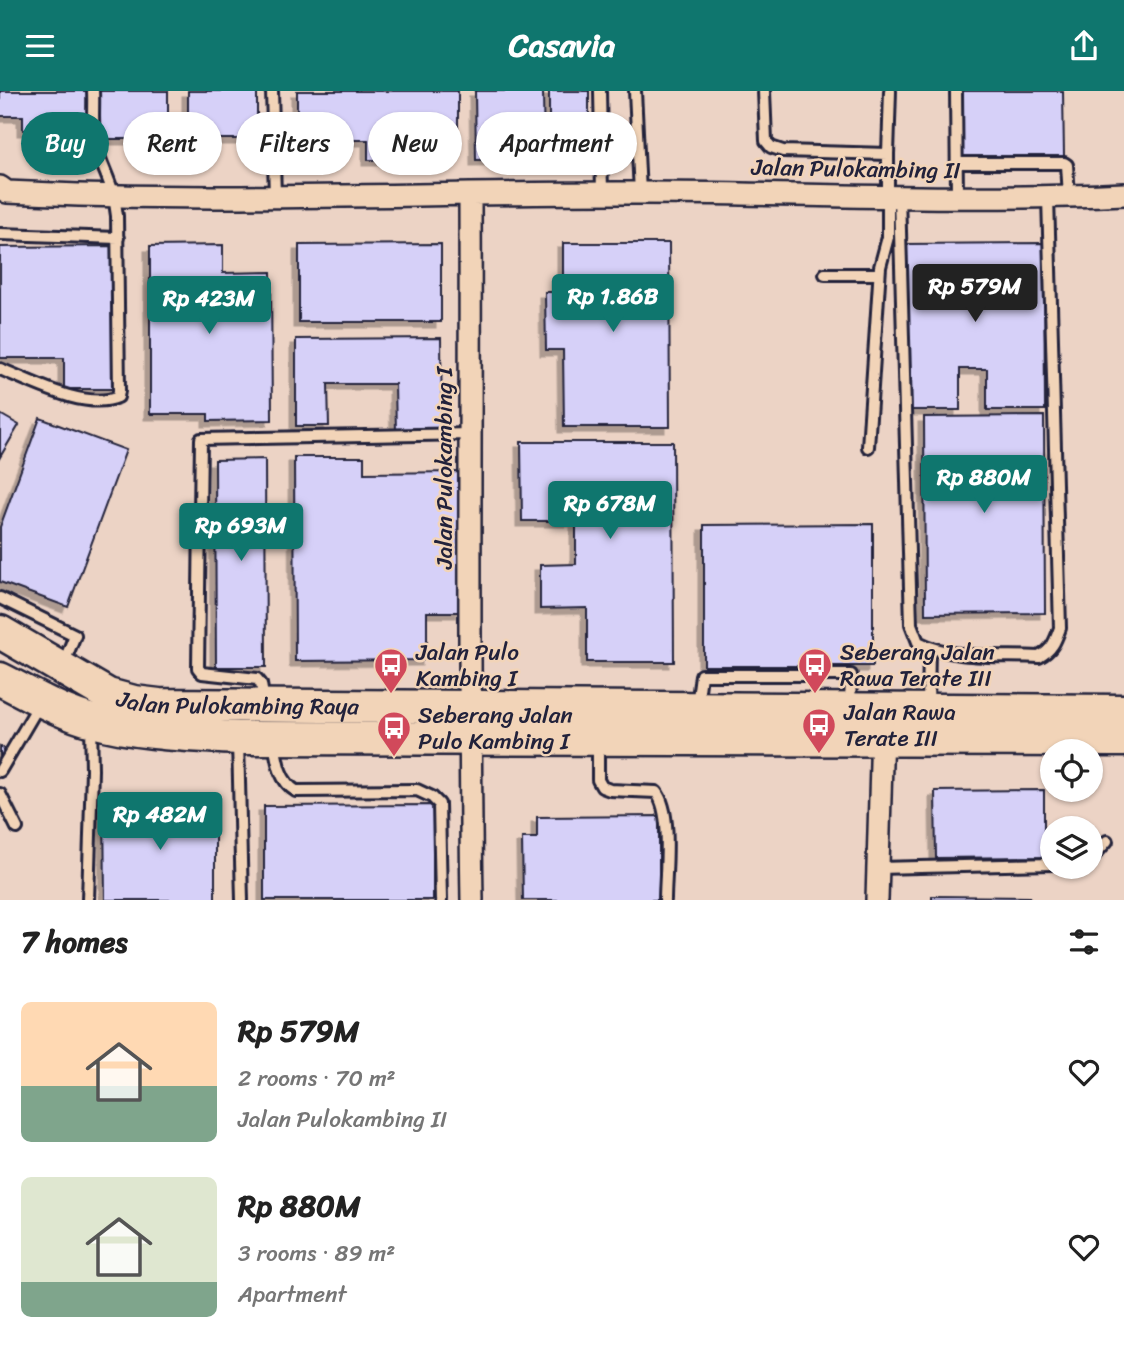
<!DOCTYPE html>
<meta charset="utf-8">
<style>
body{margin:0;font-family:Sriracha,sans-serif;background:#f6f6f6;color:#222;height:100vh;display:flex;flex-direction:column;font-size:26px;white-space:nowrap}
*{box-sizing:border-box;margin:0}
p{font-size:23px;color:#767676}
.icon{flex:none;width:38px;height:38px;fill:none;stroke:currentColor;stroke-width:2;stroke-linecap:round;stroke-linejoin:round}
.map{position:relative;height:809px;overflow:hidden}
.sheet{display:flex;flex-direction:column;background:#fff;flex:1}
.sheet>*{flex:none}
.guide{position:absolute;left:21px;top:21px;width:700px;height:63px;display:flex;gap:14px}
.tools{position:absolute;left:1040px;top:648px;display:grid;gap:14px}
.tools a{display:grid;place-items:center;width:63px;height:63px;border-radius:50%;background:#fff;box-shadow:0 2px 5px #0004;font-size:35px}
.price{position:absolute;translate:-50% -60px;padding:0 16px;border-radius:7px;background:#0f766e;color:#fff;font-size:23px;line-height:46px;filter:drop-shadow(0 2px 4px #0008)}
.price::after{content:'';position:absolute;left:50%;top:42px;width:21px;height:16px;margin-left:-10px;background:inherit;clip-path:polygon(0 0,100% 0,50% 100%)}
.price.current{background:#222;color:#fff}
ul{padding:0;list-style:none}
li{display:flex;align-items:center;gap:21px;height:175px;padding:0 21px}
li span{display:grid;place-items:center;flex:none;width:196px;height:140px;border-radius:10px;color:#555}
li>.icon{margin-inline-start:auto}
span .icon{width:84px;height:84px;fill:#fffc;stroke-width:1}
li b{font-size:30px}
h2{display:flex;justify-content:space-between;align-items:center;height:84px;padding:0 21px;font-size:30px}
.chip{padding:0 24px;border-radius:32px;background:#fff;box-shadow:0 2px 5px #0004;font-size:24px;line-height:63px}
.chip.current{background:#0f766e;color:#fff}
header{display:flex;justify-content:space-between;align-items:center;height:91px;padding:0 21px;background:#0f766e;color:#fff;font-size:32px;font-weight:700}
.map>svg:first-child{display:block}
</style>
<header><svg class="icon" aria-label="menu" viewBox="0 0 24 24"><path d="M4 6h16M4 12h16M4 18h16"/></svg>Casavia<svg class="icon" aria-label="share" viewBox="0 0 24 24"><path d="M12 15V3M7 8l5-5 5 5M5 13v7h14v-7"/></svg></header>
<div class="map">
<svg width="1124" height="809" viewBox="0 0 1124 809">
<defs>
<filter id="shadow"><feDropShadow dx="-5.5" dy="5.5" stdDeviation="0" flood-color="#0004"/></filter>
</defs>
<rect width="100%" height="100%" fill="#ecd3c5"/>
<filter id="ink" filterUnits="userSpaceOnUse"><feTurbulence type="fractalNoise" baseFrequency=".0143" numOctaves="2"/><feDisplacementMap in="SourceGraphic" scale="14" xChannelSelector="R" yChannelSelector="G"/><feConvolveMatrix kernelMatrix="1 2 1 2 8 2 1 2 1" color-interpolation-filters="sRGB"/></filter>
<g filter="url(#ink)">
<path fill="#d6d0f8" stroke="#22223b" stroke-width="2" filter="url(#shadow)" d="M0 0H88V57L40 58V39H23V25H0Z
M99 0H168V48H99Z
M188 0H257V48H188Z
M297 0H458V69H368V49H297Z
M475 0H543L544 68 476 69Z
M549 0H589V42H549Z
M962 0H1063L1064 65 962 66Z
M563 152H669L670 336H564L563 259H546L545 201H563Z
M1044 152 1045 319H987V278H960V319H906L905 153Z
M441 153V231H299V154Z
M223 154V182L271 181 272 329 208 330V323H150V155Z
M115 155 116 298H64V267H0V156Z
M441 247 442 342H396L395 293H328L329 335H296V248Z
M0 323 19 334 0 366Z
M1044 325 1045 522 925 523 924 326Z
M40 327 126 359 68 516 0 491V436Z
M521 351H673L674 571H587V517L540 518V474L576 473V430H522Z
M294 366H364V382L461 381V521H427V569L295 570Z
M265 368 266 576H216L215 369Z
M873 433V575H704V434Z
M0 655 7 659 0 671Z
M1044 699V766L936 767 935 700Z
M104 713H215V809H105Z
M433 714V809H264V715Z
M659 725V809H523L522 747H537V726Z
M932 805 1030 806V809H932Z"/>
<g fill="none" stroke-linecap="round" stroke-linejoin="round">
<g stroke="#22223b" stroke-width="16">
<path id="lane" d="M272 0 275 105
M600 0 602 102
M635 0 640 102
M764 0 766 50 771 56 783 60 888 63
M956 0 957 105
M957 72H1064L1067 74 1069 105
M899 104 911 533 918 551C953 569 1000 564 1039 566 1052 559 1055 551 1060 537L1048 106
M0 143 118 147
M825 183H879
M0 278C31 290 85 320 118 306L119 300 117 125C114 94 104 82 96 56 91 39 94 17 93 0
M868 356 880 176 888 146V63L890 0
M0 507 75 544 63 574
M264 611 261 593 257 588 202 582 198 577 201 348 471 343
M697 615 701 584H851L850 615
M928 617 929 557
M238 650 242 809
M274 651C277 669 279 690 296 700L417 699 432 706 439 713 441 809
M598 651V689L602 696 610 699 656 701C673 722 665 782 665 809
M0 680 40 612
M0 703 17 737
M1090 769 1107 750
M878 777 1052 773
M88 809 92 679 91 633"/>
</g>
<g stroke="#22223b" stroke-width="26">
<path id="street" d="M0 96 7 101C219 112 430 101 641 102 802 102 963 111 1124 103
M470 105C471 339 468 574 472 809
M877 809 882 638"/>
</g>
<g stroke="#22223b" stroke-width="37">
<g id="secondary">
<path id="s1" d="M0 541 108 604 134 611 159 614 1124 620"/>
<path d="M0 588C30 603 61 622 93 630 140 643 190 644 238 647L1124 649"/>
</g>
</g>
<use href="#lane" stroke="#f2d4b8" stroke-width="10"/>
<use href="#street" stroke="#f2d4b8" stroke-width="21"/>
<use href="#secondary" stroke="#f2d4b8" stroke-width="32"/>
</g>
</g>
<defs>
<g id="bus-pin" transform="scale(1.75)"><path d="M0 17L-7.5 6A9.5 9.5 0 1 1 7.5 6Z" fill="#d1495b" stroke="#f2d4b8"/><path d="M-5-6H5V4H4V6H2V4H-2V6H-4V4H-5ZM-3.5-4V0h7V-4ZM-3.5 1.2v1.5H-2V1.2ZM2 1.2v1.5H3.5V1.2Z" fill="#fff"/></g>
</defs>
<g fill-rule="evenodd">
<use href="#bus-pin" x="391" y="574"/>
<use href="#bus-pin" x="815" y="574"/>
<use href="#bus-pin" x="819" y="634"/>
<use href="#bus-pin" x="394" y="637"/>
</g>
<g text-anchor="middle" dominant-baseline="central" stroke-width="5" stroke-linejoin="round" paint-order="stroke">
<g font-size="23" fill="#22223b" stroke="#f2d4b8">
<text transform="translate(856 78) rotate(1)">Jalan Pulokambing II</text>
<text transform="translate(444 377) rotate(-90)">Jalan Pulokambing I</text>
<text stroke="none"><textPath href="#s1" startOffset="256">Jalan Pulokambing Raya</textPath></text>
</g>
<g font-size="23" fill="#22223b" stroke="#f2d4b8" text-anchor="start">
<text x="416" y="561">Jalan Pulo<tspan x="416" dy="26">Kambing I</tspan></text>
<text x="840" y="561">Seberang Jalan<tspan x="840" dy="26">Rawa Terate III</tspan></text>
<text x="844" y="621">Jalan Rawa<tspan x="844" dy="26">Terate III</tspan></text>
<text x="418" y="624">Seberang Jalan<tspan x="418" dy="26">Pulo Kambing I</tspan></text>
</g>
</g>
</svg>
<div class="tools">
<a><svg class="icon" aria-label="locate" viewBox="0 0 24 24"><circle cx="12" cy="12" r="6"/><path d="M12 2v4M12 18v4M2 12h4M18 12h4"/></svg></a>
<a><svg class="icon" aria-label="layers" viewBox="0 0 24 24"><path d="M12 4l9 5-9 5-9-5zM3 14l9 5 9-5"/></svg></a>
</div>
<b class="price current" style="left:975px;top:233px">Rp 579M</b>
<b class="price" style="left:613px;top:243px">Rp 1.86B</b>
<b class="price" style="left:209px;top:245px">Rp 423M</b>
<b class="price" style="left:984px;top:424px">Rp 880M</b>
<b class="price" style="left:610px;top:450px">Rp 678M</b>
<b class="price" style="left:241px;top:472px">Rp 693M</b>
<b class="price" style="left:160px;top:761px">Rp 482M</b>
<div class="guide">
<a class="chip current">Buy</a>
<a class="chip">Rent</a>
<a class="chip">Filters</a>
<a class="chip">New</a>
<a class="chip">Apartment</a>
</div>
</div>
<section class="sheet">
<h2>7 homes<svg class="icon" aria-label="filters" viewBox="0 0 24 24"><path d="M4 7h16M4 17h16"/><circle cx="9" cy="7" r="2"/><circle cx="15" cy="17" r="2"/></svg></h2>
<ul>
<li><span style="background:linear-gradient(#ffd9b3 60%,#7fa58c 0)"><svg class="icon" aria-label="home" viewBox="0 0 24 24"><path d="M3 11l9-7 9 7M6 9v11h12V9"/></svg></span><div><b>Rp 579M</b><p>2 rooms · 70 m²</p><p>Jalan Pulokambing II</p></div><svg class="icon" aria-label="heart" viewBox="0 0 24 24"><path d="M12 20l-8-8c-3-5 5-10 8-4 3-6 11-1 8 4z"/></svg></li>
<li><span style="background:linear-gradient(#dfe7d0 75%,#7fa58c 0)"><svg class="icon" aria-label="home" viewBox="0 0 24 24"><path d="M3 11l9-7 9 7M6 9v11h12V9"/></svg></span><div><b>Rp 880M</b><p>3 rooms · 89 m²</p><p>Apartment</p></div><svg class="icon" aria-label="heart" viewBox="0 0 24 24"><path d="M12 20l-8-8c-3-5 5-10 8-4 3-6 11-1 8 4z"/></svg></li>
</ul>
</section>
